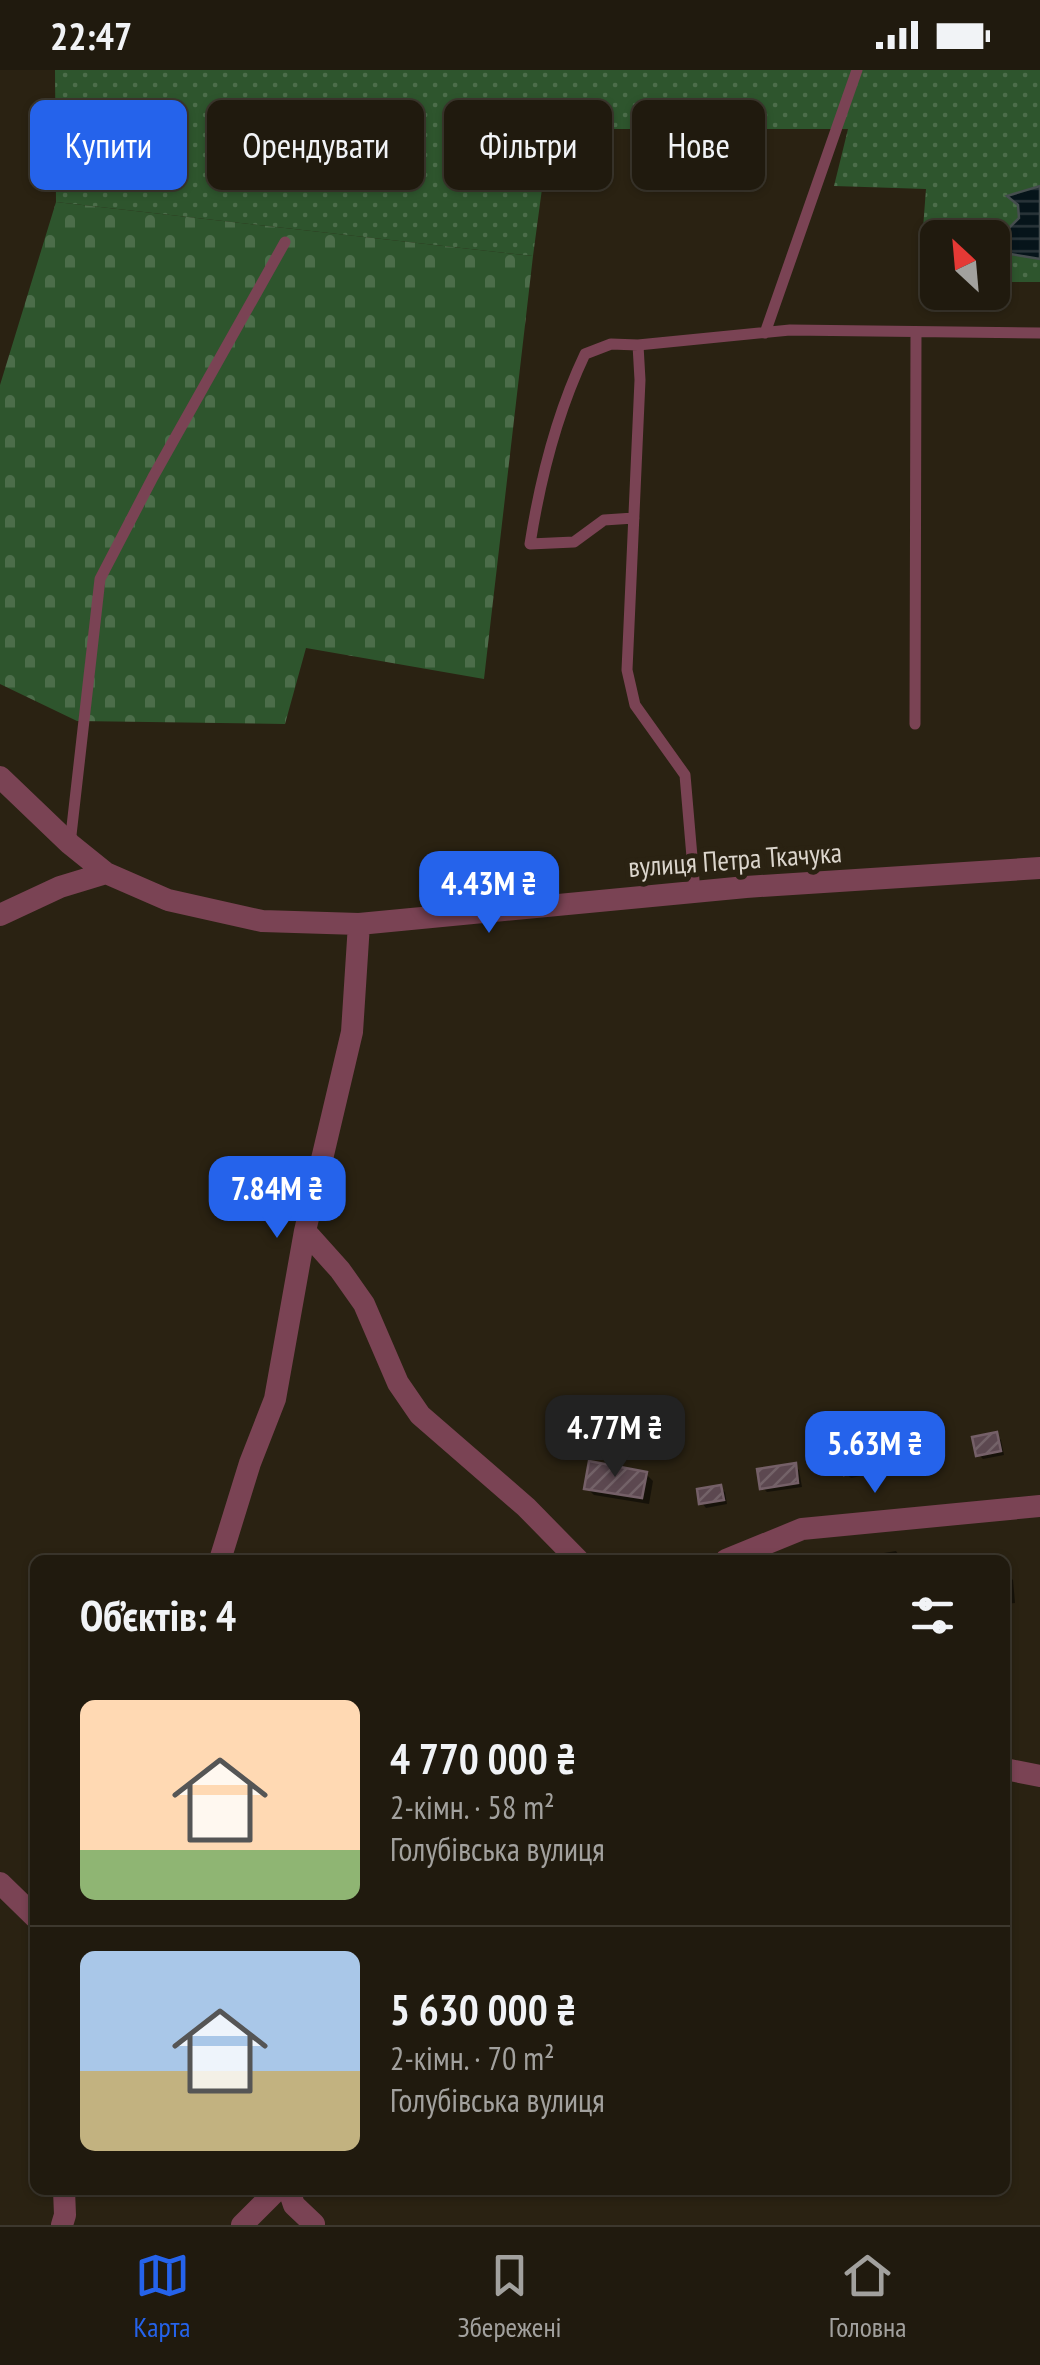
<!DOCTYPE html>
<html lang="uk">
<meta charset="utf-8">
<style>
body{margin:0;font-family:"PT Sans Narrow",sans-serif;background:#2d271c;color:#f1f3f6;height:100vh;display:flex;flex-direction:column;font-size:38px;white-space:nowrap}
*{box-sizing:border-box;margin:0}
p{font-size:32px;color:#a2a19e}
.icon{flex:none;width:55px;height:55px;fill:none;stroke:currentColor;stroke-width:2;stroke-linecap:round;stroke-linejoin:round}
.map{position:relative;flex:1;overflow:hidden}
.details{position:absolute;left:30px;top:1485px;width:980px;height:640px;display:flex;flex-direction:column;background:#201a0e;border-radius:15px;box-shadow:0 2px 8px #0004,0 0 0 2px #3d382e}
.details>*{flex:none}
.guide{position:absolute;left:30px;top:30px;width:980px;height:90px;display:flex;gap:20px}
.needle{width:65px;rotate:334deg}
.fabs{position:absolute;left:920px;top:150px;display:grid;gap:20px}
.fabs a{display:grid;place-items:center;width:90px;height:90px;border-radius:15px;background:#201a0e;box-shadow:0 2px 8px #0004,0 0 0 2px #3d382e;font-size:50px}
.price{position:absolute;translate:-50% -85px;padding:0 22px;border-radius:20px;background:#2563eb;color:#fff;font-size:32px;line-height:65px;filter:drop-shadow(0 2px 5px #0008)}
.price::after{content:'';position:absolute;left:50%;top:60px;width:30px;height:22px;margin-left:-15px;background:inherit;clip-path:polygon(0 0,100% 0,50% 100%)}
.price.current{background:#222;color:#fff}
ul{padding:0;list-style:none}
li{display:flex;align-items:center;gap:30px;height:250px;padding:0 50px}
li+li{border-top:2px solid #3d382e}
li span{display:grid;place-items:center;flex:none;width:280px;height:200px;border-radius:15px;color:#555}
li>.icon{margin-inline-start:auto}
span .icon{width:120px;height:120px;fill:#fffc;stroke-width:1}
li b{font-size:42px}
h2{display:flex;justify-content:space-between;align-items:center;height:120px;padding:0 50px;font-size:42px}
.pill{padding:0 35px;border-radius:15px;background:#201a0e;box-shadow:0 2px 8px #0004,0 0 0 2px #3d382e;font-size:35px;line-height:90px}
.pill.current{background:#2563eb;color:#fff}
.status{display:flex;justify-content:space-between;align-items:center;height:70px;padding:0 50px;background:#201a0e;direction:ltr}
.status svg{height:28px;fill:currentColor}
.tab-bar{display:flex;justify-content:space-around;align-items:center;height:140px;border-top:2px solid #3d382e;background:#201a0e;font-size:28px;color:#a2a19e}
.tab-bar a{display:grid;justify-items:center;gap:5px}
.tab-bar .current{color:#2563eb}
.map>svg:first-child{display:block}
</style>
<div class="status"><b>22:47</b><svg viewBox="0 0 49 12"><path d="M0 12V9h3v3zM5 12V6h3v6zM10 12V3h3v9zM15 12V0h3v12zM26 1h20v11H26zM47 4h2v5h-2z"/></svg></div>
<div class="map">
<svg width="1040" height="2155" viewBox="0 0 1040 2155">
<defs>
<pattern id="grass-dots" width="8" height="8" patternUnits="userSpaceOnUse" patternTransform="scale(2.5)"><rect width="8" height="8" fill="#2e552d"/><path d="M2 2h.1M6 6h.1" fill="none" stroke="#4c6d4a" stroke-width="1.8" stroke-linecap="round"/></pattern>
<pattern id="cemetery-stones" width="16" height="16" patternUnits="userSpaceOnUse" patternTransform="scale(2.5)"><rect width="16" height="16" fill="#2e552d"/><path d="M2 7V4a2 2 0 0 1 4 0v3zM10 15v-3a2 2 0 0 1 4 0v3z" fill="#4c6d4a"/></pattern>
<pattern id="water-rules" width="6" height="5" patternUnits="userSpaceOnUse" patternTransform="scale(2.5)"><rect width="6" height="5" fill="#06141a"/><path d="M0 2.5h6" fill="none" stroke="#2a353a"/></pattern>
<pattern id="building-hatch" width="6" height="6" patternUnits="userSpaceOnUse" patternTransform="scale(2.5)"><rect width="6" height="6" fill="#5c4850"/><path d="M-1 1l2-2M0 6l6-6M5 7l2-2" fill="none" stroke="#736268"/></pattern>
</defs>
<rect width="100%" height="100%" fill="#2a2212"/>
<path fill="url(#grass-dots)" d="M55 0H1040V116L1008 126 1018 135 1019 148 1002 165 993 169 938 168 937 211H919L926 119 834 116 848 59H550L533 186 56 132Z
M992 180 1040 189V212H993Z"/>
<path fill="url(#cemetery-stones)" d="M56 132 533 186 484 609 306 578 285 654 77 651 0 614V315Z"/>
<path fill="url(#water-rules)" stroke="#464e4f" stroke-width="2.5" d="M1040 116V189L993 181V168L1002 165 1019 148 1018 135 1007 126Z"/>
<path fill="#0007" d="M931 1350 935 1354 941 1379 907 1387Z
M996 1365 1001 1370 1004 1385 983 1389 978 1384Z
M871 1388 877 1403 851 1408 846 1404Z
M795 1396 799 1400 802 1417 767 1422 762 1417Z
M646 1404 653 1411 649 1434 594 1425 587 1418Z
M720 1418 725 1422 727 1434 706 1438 702 1433Z
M896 1481 902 1490H866V1486Z
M1008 1505 1013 1510 1015 1533 1005 1534V1506Z"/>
<path fill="url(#building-hatch)" stroke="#756068" stroke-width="2.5" d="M931 1347 940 1382 905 1390 896 1356Z
M997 1362 1001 1381 976 1386 972 1367Z
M871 1385 874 1399 844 1405 841 1391Z
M589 1391 647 1402 642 1428 584 1419Z
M796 1393 798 1413 760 1419 757 1399Z
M721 1415 724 1430 699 1434 697 1419Z"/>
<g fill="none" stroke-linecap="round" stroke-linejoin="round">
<path stroke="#7a4354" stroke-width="11" d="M765 263 857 0
M634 448 604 450 574 472 530 474C540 410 557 343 585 284L611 274 638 275
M915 654 916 262
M70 774 100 509 153 407 285 172
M695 822 685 705 635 635 627 600 640 310 638 275 790 260 1040 263"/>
<path stroke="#7a4354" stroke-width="22" d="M0 707 70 774 106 803 168 830 262 851 359 854 746 817 1040 798
M0 845 60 817 106 803
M305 1161 340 1200 364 1234 398 1313 420 1345 526 1437 578 1490
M220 1490 250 1393 275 1329 305 1161 352 962 359 854
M726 1490 802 1459 1040 1436
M1005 1699 1040 1706
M0 1813 35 1847
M289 2120 294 2135 314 2154
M62 2155 65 2145 64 2120
M242 2155 277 2120"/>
</g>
<g text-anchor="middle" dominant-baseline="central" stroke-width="10" stroke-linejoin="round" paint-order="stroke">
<g font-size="28" fill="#dbd5cc" stroke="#2a2212">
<text transform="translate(735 789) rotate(-4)">вулиця Петра Ткачука</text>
</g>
</g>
</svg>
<div class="fabs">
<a><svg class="needle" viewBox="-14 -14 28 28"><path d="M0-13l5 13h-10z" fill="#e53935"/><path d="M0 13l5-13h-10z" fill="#a2a19e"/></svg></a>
</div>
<b class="price" style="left:489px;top:866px">4.43M ₴</b>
<b class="price" style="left:277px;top:1171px">7.84M ₴</b>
<b class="price current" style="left:615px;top:1410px">4.77M ₴</b>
<b class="price" style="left:875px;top:1426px">5.63M ₴</b>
<div class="guide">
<a class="pill current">Купити</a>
<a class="pill">Орендувати</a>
<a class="pill">Фільтри</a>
<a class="pill">Нове</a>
</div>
<section class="details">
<h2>Об’єктів: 4<svg class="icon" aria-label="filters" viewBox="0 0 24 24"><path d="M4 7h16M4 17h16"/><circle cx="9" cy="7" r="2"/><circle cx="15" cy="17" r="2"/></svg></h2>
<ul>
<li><span style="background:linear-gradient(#ffd9b3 75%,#8fb573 0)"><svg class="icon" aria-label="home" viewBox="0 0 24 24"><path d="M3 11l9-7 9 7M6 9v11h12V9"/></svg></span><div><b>4 770 000 ₴</b><p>2-кімн. · 58 m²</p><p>Голубівська вулиця</p></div></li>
<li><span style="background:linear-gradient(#a9c7e8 60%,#c2b280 0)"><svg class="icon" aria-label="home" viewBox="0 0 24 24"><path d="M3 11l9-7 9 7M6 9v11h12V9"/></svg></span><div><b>5 630 000 ₴</b><p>2-кімн. · 70 m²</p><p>Голубівська вулиця</p></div></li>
</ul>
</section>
</div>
<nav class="tab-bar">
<a class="current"><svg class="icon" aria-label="map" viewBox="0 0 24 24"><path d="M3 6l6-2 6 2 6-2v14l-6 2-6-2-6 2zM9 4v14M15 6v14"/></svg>Карта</a>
<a><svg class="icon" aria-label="saved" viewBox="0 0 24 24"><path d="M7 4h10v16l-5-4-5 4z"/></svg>Збережені</a>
<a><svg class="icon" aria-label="home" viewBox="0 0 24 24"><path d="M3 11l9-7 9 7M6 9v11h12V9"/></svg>Головна</a>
</nav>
